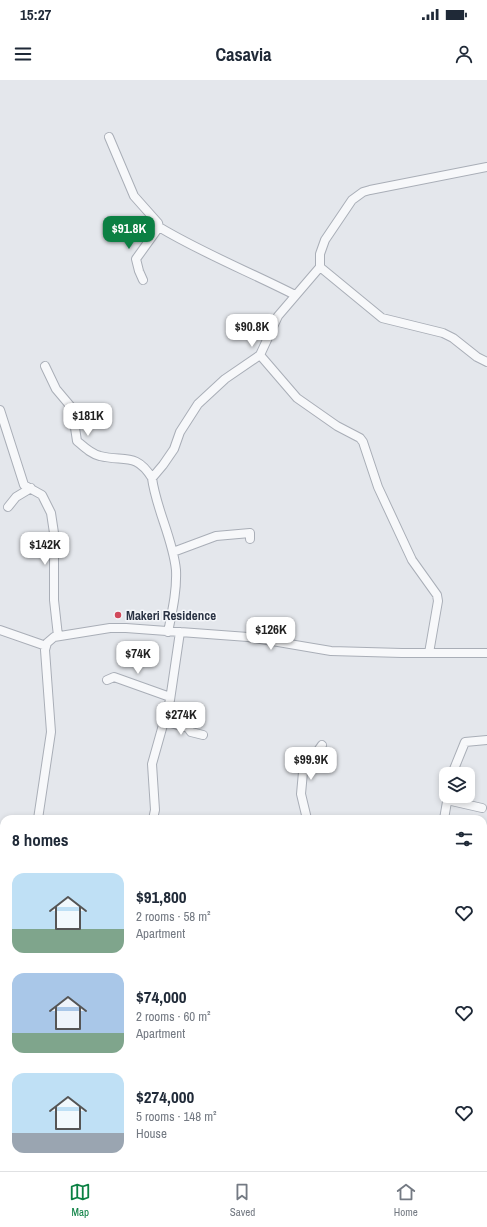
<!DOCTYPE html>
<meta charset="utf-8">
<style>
body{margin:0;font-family:"Archivo Narrow",sans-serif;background:#f6f6f7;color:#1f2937;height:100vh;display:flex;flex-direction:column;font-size:15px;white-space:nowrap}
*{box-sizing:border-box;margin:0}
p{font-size:13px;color:#747a83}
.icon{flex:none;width:22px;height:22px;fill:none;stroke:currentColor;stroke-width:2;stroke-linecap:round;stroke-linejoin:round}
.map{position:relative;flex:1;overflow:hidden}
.side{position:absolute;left:0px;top:735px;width:487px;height:356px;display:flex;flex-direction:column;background:#fff;border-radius:12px 12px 0 0;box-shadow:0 2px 6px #0003}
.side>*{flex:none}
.controls{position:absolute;left:439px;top:687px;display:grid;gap:8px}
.controls a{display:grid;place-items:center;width:36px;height:36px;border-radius:8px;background:#fff;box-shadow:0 2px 6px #0003;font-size:20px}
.price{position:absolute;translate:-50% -34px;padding:0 9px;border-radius:8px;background:#fff;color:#222;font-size:13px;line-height:26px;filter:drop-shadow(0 1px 2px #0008)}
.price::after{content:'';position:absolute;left:50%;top:24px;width:12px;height:9px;margin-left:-6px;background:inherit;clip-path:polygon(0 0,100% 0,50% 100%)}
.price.on{background:#0b8043;color:#fff}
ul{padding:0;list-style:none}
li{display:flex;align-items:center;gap:12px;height:100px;padding:0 12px}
li span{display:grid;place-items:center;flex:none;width:112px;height:80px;border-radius:12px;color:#555}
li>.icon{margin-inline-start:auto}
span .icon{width:48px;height:48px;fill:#fffc;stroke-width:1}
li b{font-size:17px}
h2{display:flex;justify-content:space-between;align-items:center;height:48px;padding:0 12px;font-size:17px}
.status{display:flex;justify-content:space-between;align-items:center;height:28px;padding:0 20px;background:#fff;direction:ltr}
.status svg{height:11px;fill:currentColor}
header{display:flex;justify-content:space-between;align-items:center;height:52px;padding:0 12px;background:#fff;font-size:18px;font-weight:700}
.tab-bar{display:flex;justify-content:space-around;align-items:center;height:56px;border-top:1px solid #e0e1e3;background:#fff;font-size:11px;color:#747a83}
.tab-bar a{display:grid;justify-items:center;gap:2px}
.tab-bar .on{color:#0b8043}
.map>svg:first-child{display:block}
</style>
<div class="status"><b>15:27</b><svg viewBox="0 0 49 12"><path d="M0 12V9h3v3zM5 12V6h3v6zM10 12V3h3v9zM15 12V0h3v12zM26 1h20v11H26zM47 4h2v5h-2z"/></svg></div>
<header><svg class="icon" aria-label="menu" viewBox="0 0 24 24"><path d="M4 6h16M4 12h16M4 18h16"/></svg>Casavia<svg class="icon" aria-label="person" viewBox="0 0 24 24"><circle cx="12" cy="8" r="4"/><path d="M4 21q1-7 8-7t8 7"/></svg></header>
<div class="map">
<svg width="487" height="1091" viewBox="0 0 487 1091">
<rect width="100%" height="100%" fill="#e4e7ec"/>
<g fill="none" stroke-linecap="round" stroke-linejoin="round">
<g stroke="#a9aeb7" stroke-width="10">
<path id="street" d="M109 57 134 116 158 143 159 147C202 173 250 192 295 215
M320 187 382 238 443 253 453 258 477 277 487 282
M143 200 139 191 136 179 159 147
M260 275 297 318 337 346 360 358 363 362 378 407 412 480 437 515 438 521 429 573
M45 286 56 309 72 328 77 361C84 367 91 374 100 376 124 382 136 372 152 398
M0 330 24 405 42 415 51 433 54 453V520L58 556
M8 427 16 417 31 408
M173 472 216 456 250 453V459
M0 550 46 566
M168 552C172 532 177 511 176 490 173 459 156 429 152 398L163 385 174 369 180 352 198 324 225 299 260 275 278 236 320 187V174L325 160 352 120 363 112 370 110 487 87
M107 600 114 597 170 617
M164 641 188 648 191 652 203 655
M452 694 465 662 487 660
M447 720 482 728
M38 739 51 652 45 570 47 563 54 557 110 548H126L248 557 331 571 402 573H487
M153 739 155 730 152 684 170 620 180 552
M307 739 301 714 303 692 322 665
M444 739 448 716
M0 796 4 798
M483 896H487
M0 1017 4 1016
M206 1087 207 1091
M289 1087V1091
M366 1087V1091
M447 1087V1091
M53 1090 124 1087"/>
</g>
<use href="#street" stroke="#f7f8fa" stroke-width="8"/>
</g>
<circle fill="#d1495b" stroke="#f4f6f9" stroke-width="1.5" cx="118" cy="535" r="4"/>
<g text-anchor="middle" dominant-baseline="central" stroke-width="3" stroke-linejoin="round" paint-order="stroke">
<g font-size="13" font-weight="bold" fill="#2b3445" stroke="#f4f6f9" text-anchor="start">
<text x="126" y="535">Makeri Residence</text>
</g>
</g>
</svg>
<div class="controls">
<a><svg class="icon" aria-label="layers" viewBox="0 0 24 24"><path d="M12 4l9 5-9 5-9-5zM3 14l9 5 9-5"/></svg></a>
</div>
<b class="price on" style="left:129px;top:170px">$91.8K</b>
<b class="price" style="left:252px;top:268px">$90.8K</b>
<b class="price" style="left:88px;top:357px">$181K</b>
<b class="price" style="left:45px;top:486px">$142K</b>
<b class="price" style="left:271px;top:571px">$126K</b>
<b class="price" style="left:138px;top:595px">$74K</b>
<b class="price" style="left:181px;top:656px">$274K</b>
<b class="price" style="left:311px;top:701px">$99.9K</b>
<section class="side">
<h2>8 homes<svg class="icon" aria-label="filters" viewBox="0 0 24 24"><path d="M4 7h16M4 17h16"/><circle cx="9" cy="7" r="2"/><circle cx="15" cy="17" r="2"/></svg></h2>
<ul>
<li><span style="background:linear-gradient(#bfe0f5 70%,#7fa58c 0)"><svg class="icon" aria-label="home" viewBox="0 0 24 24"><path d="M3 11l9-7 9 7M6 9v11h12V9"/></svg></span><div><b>$91,800</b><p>2 rooms · 58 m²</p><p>Apartment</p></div><svg class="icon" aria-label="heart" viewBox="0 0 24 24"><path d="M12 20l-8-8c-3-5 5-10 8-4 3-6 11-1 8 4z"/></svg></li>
<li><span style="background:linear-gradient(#a9c7e8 75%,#7fa58c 0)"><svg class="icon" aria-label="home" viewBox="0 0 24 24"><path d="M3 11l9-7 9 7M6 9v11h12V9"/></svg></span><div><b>$74,000</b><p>2 rooms · 60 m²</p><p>Apartment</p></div><svg class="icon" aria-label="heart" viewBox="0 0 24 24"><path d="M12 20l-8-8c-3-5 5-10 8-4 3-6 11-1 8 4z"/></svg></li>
<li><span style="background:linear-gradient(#bfe0f5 75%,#9aa5b1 0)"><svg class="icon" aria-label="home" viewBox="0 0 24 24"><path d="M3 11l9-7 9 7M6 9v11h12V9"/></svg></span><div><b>$274,000</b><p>5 rooms · 148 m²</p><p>House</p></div><svg class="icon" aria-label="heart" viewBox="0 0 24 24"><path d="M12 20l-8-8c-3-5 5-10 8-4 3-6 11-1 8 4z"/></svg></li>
</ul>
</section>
</div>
<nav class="tab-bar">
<a class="on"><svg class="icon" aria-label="map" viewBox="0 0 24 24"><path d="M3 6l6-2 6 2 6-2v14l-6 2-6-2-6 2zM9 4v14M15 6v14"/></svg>Map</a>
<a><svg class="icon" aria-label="saved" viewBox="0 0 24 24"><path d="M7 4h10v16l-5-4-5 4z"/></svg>Saved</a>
<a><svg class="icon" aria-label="home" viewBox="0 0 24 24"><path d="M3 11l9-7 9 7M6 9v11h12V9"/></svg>Home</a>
</nav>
